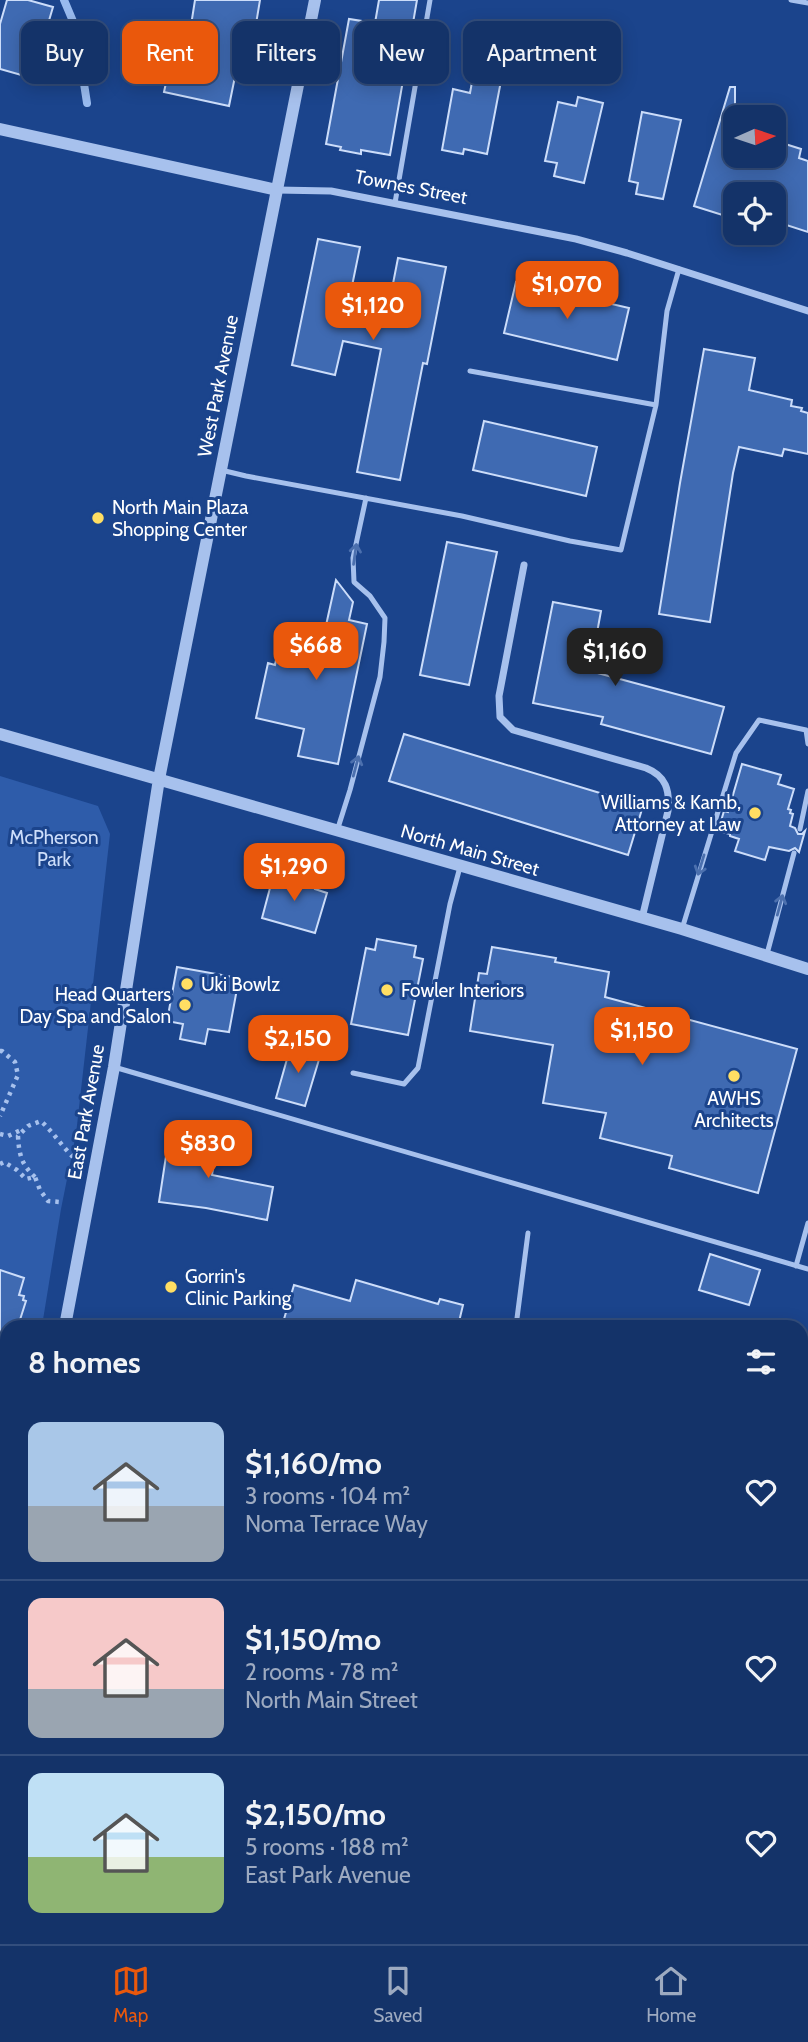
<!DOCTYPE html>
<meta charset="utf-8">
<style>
body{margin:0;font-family:Cabin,sans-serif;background:#1d3b6f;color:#f1f3f6;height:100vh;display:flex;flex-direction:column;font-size:26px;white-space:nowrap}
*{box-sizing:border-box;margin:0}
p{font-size:23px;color:#9daac0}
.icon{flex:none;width:38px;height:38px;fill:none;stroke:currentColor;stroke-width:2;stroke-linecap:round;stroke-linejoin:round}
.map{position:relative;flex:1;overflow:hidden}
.details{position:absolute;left:0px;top:1320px;width:808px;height:625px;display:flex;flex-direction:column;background:#143369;border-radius:21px 21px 0 0;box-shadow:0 4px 18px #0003,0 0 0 2px #334e7d}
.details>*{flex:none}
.hud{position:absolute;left:21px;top:21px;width:766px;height:63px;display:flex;gap:14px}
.needle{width:46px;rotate:87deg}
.fabs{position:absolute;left:723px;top:105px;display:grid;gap:14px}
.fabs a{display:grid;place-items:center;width:63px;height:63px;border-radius:14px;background:#143369;box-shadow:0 4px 18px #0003,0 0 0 2px #334e7d;font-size:35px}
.price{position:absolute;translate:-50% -60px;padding:0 16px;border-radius:14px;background:#ea580c;color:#fff;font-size:23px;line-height:46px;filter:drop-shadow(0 2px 4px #0008)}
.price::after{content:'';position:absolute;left:50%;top:42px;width:21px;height:16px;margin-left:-10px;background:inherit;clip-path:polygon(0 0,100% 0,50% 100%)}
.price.current{background:#222;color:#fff}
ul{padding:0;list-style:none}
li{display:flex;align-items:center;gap:21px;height:175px;padding:0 28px}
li+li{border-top:2px solid #334e7d}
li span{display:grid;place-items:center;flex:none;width:196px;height:140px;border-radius:14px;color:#555}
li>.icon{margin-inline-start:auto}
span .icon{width:84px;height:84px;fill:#fffc;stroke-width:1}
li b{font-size:30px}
h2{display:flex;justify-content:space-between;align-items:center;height:84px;padding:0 28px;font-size:30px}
.pill{padding:0 24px;border-radius:14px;background:#143369;box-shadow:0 4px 18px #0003,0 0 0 2px #334e7d;font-size:24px;line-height:63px}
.pill.current{background:#ea580c;color:#fff}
.tab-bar{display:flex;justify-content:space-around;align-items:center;height:98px;border-top:2px solid #334e7d;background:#143369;font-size:19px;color:#9daac0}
.tab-bar a{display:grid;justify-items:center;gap:4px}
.tab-bar .current{color:#ea580c}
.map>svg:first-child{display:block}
</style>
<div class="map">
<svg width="808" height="1944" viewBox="0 0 808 1944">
<rect width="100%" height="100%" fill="#1b448c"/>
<path fill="#2e5caa" d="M0 776 98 806 110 834 76 1134 61 1209 42 1326H7V1546L0 1595Z"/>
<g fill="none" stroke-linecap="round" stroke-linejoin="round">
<path stroke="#99bbef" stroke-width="8" d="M64 0 75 26 87 103
M802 1899 808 1900"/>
</g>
<path fill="#3f6ab2" stroke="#ccddfa" stroke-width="2" d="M7 0H28L53 7 32 78 0 69V24Z
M195 0H260L252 48 241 47 229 106 164 92 172 55 186 57Z
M379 0H417L390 155 361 150V154L340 150 341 147 326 144 349 19 375 23Z
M477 55 505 60 487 154 464 149 463 154 442 150 453 89 470 93Z
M730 87H735V156H756L773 161 779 142 801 149 799 158 808 161V232L774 221V194H735V219L694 206Z
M578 97 603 103 584 183 554 176 557 163 545 161 558 102 576 106Z
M642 112 681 120 663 199 636 194 638 183 629 181Z
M318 239 360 247 352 286 391 294 398 258 446 267 427 364 423 363 400 480 357 472 381 349 343 341 335 375 292 365Z
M516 282 629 308 617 360 504 333Z
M704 349 755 358 749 390 792 400 791 406 802 408 801 411 808 413V454L784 449 782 456 739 447 733 473 710 622 659 614 680 483Z
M484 421 597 447 586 496 473 470Z
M447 542 497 552 469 685 420 675Z
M336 580 353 602 349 620 367 624 338 764 298 756 304 729 256 718 268 663 275 665 282 630 323 639Z
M553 602 601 611 590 671 724 707 711 754 601 724 603 717 533 703Z
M404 734 643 806 628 855 389 781Z
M742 764 781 775 778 784 794 789 788 809 791 810 790 813 793 814 790 826 795 828 798 834H802L805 831 799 852 795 848 789 851 769 847 765 860 735 851 739 839 730 836V834L718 831 724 811 728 812Z
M274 873 316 885 315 889 327 893 315 933 262 918Z
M377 939 416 946 414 957 423 959 408 1035 351 1024 366 948 375 950Z
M492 947 556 958 555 962 609 972 605 997 797 1049 758 1193 669 1168 672 1156 600 1138 606 1113 543 1103 553 1045 470 1031 479 973 487 974Z
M177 967 239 978 229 1032 208 1029 205 1044 180 1039 183 1024 167 1021Z
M291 1045 321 1053 305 1106 276 1098Z
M170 1130 218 1138 212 1175 273 1187 267 1220 206 1208 159 1202Z
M710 1254 760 1270 749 1305 699 1290Z
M0 1270 24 1278 19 1295 24 1296 23 1300 26 1301 18 1326H7L5 1341 0 1340Z
M356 1280 438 1304 440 1299 463 1305 458 1326H282L294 1285 350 1301Z"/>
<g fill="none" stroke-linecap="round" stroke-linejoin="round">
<path stroke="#a7c1ed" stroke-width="4.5" stroke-dasharray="3.5 5" stroke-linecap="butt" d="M0 1051H2L15 1062 18 1075 0 1116
M0 1134 8 1136 21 1130
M0 1164 4 1162 17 1170 26 1179 35 1177 40 1190 48 1201 60 1202 63 1200
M35 1177C21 1164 19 1154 18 1136L28 1126 41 1121C53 1132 61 1145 73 1157
M0 1501 7 1502"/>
<path stroke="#a7c1ed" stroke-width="5" d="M791 0 808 3
M395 203 430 0
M470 371 656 405
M221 470 246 476 462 516 570 541 621 550 656 405 667 311 679 269
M800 829 808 791
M337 831 350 790 380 677 384 642 385 618 370 596 354 582 353 558 366 498
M682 929 736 753 759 720 806 730 808 744
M767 954 794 853
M114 1067 808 1269
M353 1073 404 1084 418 1068 450 904 460 867
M796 1266 808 1223
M516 1326 528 1233
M0 1881 7 1884
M113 1937 128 1944
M163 1944 166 1937"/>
<path stroke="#a7c1ed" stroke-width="7" d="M277 190 331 191 576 239 627 253 808 311
M524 565 499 696 500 717 513 730 646 768C666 776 670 790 668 811L642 918
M802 1567 808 1569
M0 1727 7 1731
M367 1937 379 1944"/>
<path stroke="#a7c1ed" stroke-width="12" d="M0 129 277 190
M0 734 682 929 808 969
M65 1326 114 1067 159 779 315 0
M0 1686 7 1663"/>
</g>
<defs><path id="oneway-shaft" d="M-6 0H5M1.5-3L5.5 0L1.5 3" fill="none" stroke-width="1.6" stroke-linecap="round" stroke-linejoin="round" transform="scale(1.75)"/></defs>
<g stroke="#4c70ae">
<use href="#oneway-shaft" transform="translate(355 554) rotate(-82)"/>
<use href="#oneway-shaft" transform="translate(356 766) rotate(-75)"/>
<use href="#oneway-shaft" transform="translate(701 865) rotate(107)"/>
<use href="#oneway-shaft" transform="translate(780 905) rotate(-75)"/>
</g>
<g fill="#ffde63" stroke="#1b448c" stroke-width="2.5">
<circle cx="98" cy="518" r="7"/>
<circle cx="755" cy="813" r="7"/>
<circle cx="187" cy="984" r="7"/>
<circle cx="387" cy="990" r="7"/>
<circle cx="185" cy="1005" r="7"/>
<circle cx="734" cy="1076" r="7"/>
<circle cx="171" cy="1287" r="7"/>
</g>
<g text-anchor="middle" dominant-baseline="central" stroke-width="6" stroke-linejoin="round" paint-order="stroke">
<g font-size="19" fill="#fff" stroke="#1b448c">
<text transform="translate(411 187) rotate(11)">Townes Street</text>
<text transform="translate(218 386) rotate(-79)">West Park Avenue</text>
<text transform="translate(470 850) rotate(16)">North Main Street</text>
<text transform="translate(86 1112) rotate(-80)">East Park Avenue</text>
</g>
<g font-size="19" fill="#fff" stroke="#1b448c" text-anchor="start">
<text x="112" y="507">North Main Plaza<tspan x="112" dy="22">Shopping Center</tspan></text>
<text x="741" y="802" text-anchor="end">Williams &amp; Kamb,<tspan x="741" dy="22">Attorney at Law</tspan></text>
<text x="201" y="984">Uki Bowlz</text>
<text x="401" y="990">Fowler Interiors</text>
<text x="171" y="994" text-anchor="end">Head Quarters<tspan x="171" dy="22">Day Spa and Salon</tspan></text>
<text x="734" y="1098" text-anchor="middle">AWHS<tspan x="734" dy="22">Architects</tspan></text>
<text x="185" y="1276">Gorrin's<tspan x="185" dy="22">Clinic Parking</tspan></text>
</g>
<g font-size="19" fill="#ccddfa" stroke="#1b448c">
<text x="54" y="837">McPherson<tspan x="54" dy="22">Park</tspan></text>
</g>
</g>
</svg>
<div class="fabs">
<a><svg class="needle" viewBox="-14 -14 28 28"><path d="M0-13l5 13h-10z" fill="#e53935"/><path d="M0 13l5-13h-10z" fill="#9daac0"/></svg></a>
<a><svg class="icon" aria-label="locate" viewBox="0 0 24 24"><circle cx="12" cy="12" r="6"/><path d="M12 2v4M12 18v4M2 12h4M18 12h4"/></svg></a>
</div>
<b class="price" style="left:567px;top:321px">$1,070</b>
<b class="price" style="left:373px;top:342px">$1,120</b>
<b class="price" style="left:316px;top:682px">$668</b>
<b class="price current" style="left:615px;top:688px">$1,160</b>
<b class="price" style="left:294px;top:903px">$1,290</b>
<b class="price" style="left:642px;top:1067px">$1,150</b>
<b class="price" style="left:298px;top:1075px">$2,150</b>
<b class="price" style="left:208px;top:1180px">$830</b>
<div class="hud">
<a class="pill">Buy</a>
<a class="pill current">Rent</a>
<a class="pill">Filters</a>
<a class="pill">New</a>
<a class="pill">Apartment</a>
</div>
<section class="details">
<h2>8 homes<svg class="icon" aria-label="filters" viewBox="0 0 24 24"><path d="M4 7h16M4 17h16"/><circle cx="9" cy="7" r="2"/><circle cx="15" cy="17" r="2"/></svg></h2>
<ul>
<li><span style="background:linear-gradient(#a9c7e8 60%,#9aa5b1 0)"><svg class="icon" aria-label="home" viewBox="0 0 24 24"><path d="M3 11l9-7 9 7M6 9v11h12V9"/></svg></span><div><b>$1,160/mo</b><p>3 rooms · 104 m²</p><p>Noma Terrace Way</p></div><svg class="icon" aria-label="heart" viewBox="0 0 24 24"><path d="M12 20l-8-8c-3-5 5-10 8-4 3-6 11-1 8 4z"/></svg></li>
<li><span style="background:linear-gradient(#f6c9c9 65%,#9aa5b1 0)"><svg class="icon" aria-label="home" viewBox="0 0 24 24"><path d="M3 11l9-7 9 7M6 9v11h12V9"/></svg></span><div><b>$1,150/mo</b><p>2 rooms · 78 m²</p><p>North Main Street</p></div><svg class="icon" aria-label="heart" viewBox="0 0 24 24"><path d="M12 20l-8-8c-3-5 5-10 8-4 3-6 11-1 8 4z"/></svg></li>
<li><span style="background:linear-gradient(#bfe0f5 60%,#8fb573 0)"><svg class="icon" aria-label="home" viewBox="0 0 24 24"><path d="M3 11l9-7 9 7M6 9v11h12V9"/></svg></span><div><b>$2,150/mo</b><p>5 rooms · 188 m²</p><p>East Park Avenue</p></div><svg class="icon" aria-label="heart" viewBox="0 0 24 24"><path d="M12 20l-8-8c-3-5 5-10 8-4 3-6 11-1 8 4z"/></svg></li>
</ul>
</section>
</div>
<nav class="tab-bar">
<a class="current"><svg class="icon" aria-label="map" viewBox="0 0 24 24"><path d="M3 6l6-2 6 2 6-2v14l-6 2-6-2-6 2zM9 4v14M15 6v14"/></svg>Map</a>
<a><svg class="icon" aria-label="saved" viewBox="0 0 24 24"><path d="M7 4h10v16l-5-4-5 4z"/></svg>Saved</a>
<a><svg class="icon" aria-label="home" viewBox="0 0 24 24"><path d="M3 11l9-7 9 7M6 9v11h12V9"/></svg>Home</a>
</nav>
